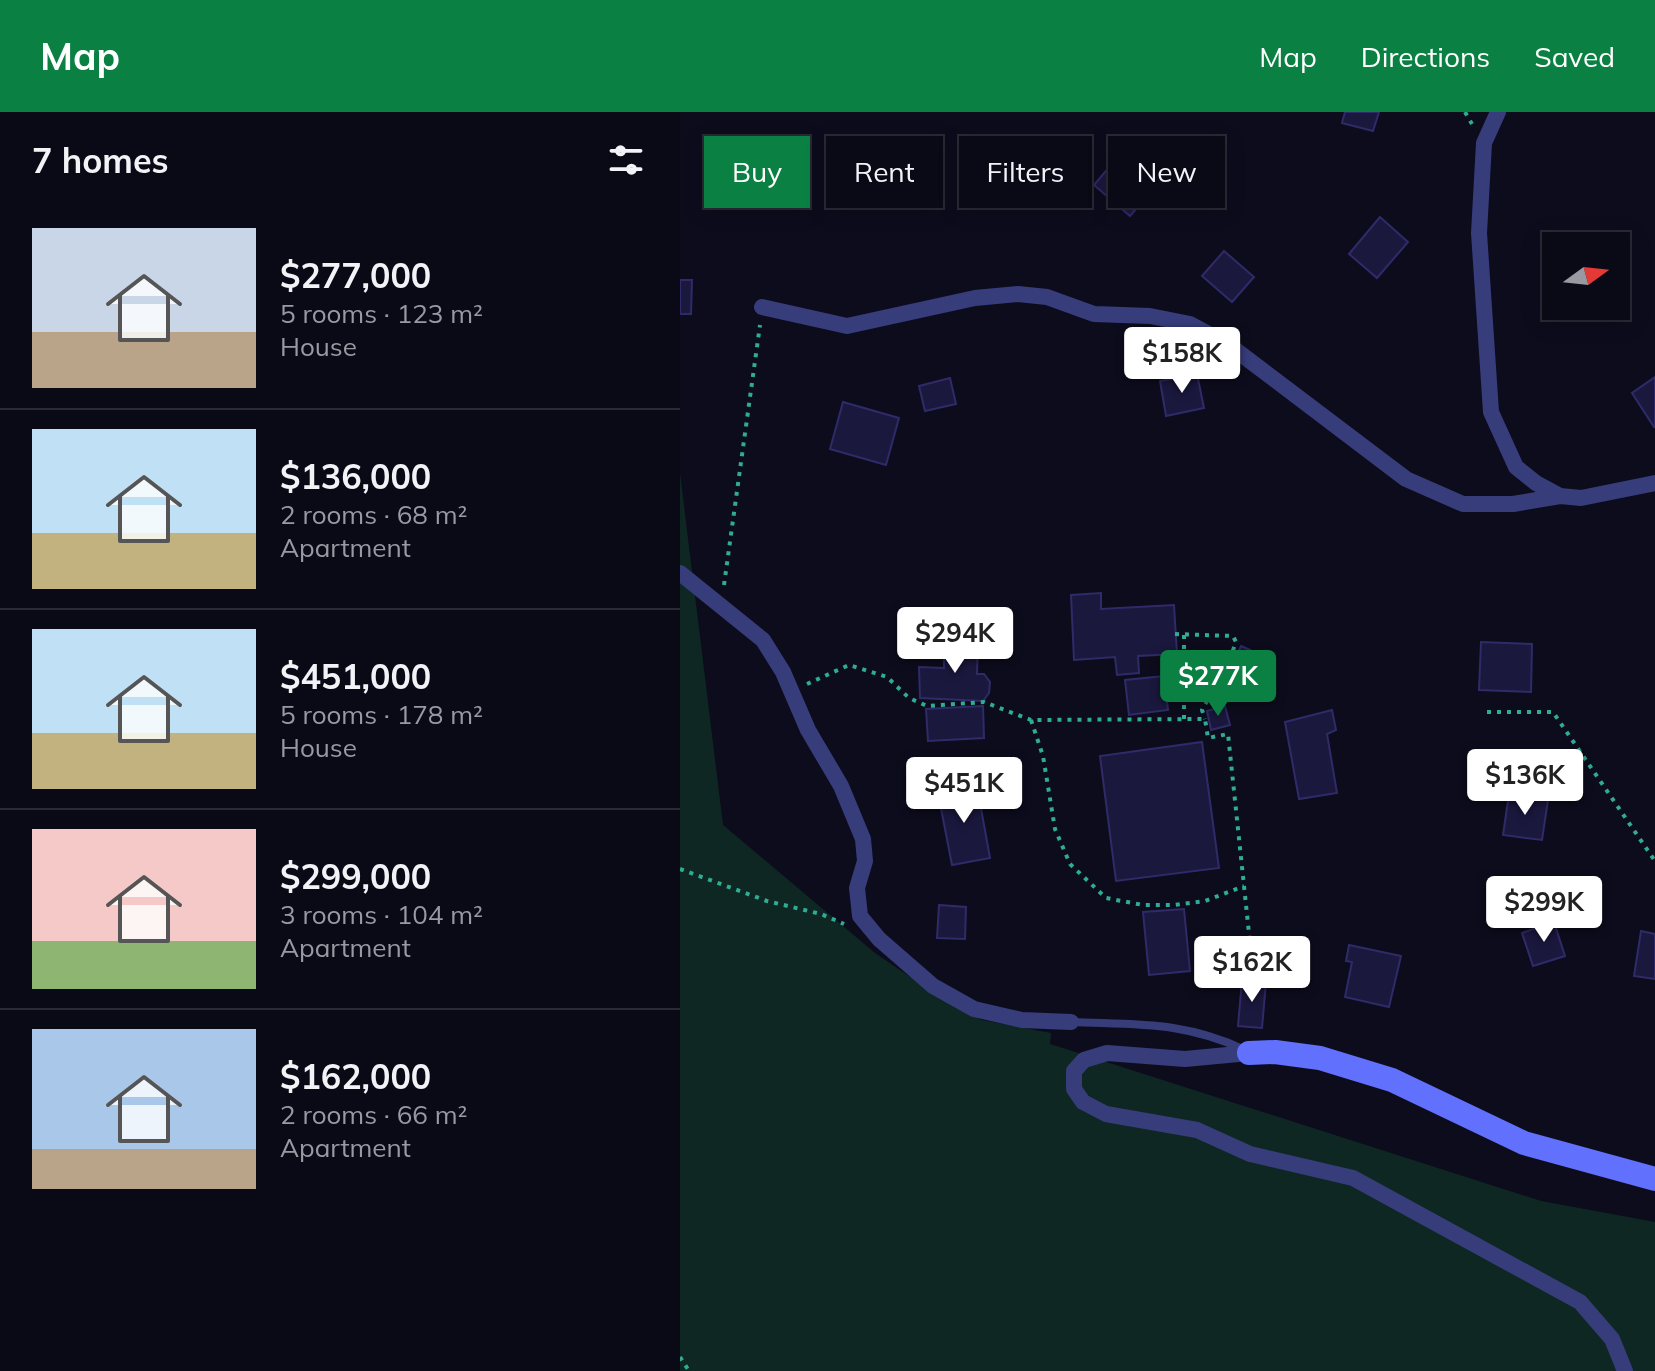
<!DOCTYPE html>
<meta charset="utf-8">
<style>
body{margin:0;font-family:Mulish,sans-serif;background:#13121f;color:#f1f3f6;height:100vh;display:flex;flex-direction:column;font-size:30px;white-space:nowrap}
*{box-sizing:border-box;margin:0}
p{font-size:26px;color:#999aa1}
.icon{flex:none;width:44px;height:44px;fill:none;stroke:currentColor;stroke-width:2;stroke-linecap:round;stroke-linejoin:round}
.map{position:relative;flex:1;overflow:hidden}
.sheet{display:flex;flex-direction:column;background:#0a0916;width:680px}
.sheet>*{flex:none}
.hud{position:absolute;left:24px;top:24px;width:760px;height:72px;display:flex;gap:16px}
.needle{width:52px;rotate:75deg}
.tools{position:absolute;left:862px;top:120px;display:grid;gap:16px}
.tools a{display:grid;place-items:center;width:88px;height:88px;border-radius:0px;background:#0a0916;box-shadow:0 4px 20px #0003,0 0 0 2px #2a2a35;font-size:40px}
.price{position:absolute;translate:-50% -68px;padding:0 18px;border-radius:8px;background:#fff;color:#222;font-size:26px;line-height:52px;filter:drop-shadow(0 2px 4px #0008)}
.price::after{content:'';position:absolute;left:50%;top:48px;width:24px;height:18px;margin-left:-12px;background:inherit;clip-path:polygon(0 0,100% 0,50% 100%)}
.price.selected{background:#0b8043;color:#fff}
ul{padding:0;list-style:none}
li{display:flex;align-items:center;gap:24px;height:200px;padding:0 32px}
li+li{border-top:2px solid #2a2a35}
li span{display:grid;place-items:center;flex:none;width:224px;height:160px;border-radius:0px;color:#555}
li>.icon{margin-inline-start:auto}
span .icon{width:96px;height:96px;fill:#fffc;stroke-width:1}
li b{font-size:34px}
h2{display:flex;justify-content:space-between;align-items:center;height:96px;padding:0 32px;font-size:34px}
.chip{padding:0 28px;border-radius:0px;background:#0a0916;box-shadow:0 4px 20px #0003,0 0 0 2px #2a2a35;font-size:28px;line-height:72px}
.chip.selected{background:#0b8043;color:#fff}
header{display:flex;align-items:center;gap:48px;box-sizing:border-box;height:112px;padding:0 40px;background:#0b8043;color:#fff}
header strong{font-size:38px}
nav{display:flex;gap:44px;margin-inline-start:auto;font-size:28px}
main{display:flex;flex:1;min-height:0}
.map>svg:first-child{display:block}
</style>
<header>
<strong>Map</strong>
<nav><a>Map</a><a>Directions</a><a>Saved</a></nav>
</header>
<main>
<section class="sheet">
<h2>7 homes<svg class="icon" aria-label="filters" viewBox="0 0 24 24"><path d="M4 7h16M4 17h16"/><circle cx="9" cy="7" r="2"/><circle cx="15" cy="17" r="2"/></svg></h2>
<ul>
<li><span style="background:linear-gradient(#c9d6e8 65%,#b9a48a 0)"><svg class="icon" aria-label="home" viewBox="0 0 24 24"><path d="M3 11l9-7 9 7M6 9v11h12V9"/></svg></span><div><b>$277,000</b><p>5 rooms · 123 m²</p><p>House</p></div></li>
<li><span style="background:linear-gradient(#bfe0f5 65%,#c2b280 0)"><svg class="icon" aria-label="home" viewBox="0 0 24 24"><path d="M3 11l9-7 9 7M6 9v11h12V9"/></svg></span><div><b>$136,000</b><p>2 rooms · 68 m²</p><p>Apartment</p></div></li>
<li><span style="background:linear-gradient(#bfe0f5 65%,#c2b280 0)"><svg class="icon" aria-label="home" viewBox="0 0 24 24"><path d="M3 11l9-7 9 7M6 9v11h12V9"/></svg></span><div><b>$451,000</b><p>5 rooms · 178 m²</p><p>House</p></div></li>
<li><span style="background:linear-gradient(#f6c9c9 70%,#8fb573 0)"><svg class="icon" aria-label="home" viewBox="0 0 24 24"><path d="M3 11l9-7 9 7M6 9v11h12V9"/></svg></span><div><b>$299,000</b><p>3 rooms · 104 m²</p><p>Apartment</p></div></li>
<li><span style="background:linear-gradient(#a9c7e8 75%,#b9a48a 0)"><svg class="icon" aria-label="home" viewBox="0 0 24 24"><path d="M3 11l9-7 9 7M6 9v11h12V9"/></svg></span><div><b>$162,000</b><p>2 rooms · 66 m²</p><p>Apartment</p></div></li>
</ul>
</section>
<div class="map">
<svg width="975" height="1259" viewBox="0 0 975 1259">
<rect width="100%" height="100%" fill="#0d0c1d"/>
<path fill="#0f2723" d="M0 361 43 713 195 841 276 896 302 908 371 921 370 932 861 1089 975 1110V1259H0Z"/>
<path fill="#1b183e" stroke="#2f2b69" stroke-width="2" d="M665 0H699L693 19 662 11Z
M437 46 473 77 450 104 414 73Z
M304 52 333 63 321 93 292 81Z
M700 105 728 130 697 166 669 142Z
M544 139 574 165 552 190 522 164Z
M0 168H12L11 202H0Z
M517 262 524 296 486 304 480 269Z
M975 265V315H974L952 281Z
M270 266 276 292 245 299 239 274Z
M163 290 219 306 206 353 150 337Z
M421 481V497L494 493 497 542 458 544 459 561 447 562 437 563 435 545 394 548 391 483Z
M264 528 298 530 297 562H304L310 570 309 581 303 589 240 586 239 555 264 556Z
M801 530 852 532 851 580 799 578Z
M561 534 586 545 576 569 550 557Z
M484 564 488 598 449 603 445 568Z
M303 594 304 626 248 629 246 597Z
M545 594 550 613 531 618 527 599Z
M652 598 656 618 647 622 657 681 619 687 605 610Z
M522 630 539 756 436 769 420 644Z
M297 674 310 746 272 753 258 681Z
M829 682 868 688 862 728 823 723Z
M259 793 286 795 285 827 257 826Z
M504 797 510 859 469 863 463 800Z
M874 810 885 844 853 854 842 821Z
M961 819 975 822V867L954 864Z
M669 833 721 844 709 895 665 885 672 850 666 849Z
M562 868 586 870 582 916 558 914Z"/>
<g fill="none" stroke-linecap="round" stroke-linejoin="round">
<path stroke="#2eac95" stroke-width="4" stroke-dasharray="4 6" stroke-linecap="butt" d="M785 0 792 12
M44 473 80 213
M495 522 553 524 556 530 549 549 522 598 525 607
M504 523V607
M127 572 169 553 207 565 229 586 247 594 304 590 351 608 525 607 528 626 548 622 574 869
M807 600H873L975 749
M351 608 363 644 375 717 390 752 426 786 463 793H493L525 789 564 774
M0 757 87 789 141 802 164 812
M0 1245 9 1259"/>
<path stroke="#373d7b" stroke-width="8" d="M391 910C457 913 503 909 565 938"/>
<path stroke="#373d7b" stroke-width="16" d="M818 0 804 31 799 121 811 300 836 355 856 371 880 384 901 386 975 371
M82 195 167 214 295 186 338 182 367 185 414 202 470 204 510 212 549 233 726 367 783 392H833L880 384
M0 461 83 528 103 560 128 618 161 674 183 727 185 749 177 776 180 804 199 827 253 874 294 897 342 908 391 910
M569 941 505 947 427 941 404 948 394 959V977L403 990 426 1002 517 1018 570 1042 673 1066 900 1190 932 1227 945 1259"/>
<path stroke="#6170fd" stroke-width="24" d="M569 941 595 940 640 946 712 968 844 1031 975 1067"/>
</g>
</svg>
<div class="tools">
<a><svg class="needle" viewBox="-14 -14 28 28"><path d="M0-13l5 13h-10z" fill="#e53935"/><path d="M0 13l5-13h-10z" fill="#999aa1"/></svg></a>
</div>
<b class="price" style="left:502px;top:283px">$158K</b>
<b class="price" style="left:275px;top:563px">$294K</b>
<b class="price selected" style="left:538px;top:606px">$277K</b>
<b class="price" style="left:845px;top:705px">$136K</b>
<b class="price" style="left:284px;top:713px">$451K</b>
<b class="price" style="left:864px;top:832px">$299K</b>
<b class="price" style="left:572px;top:892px">$162K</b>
<div class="hud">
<a class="chip selected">Buy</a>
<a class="chip">Rent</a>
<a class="chip">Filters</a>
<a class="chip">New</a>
</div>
</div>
</main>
